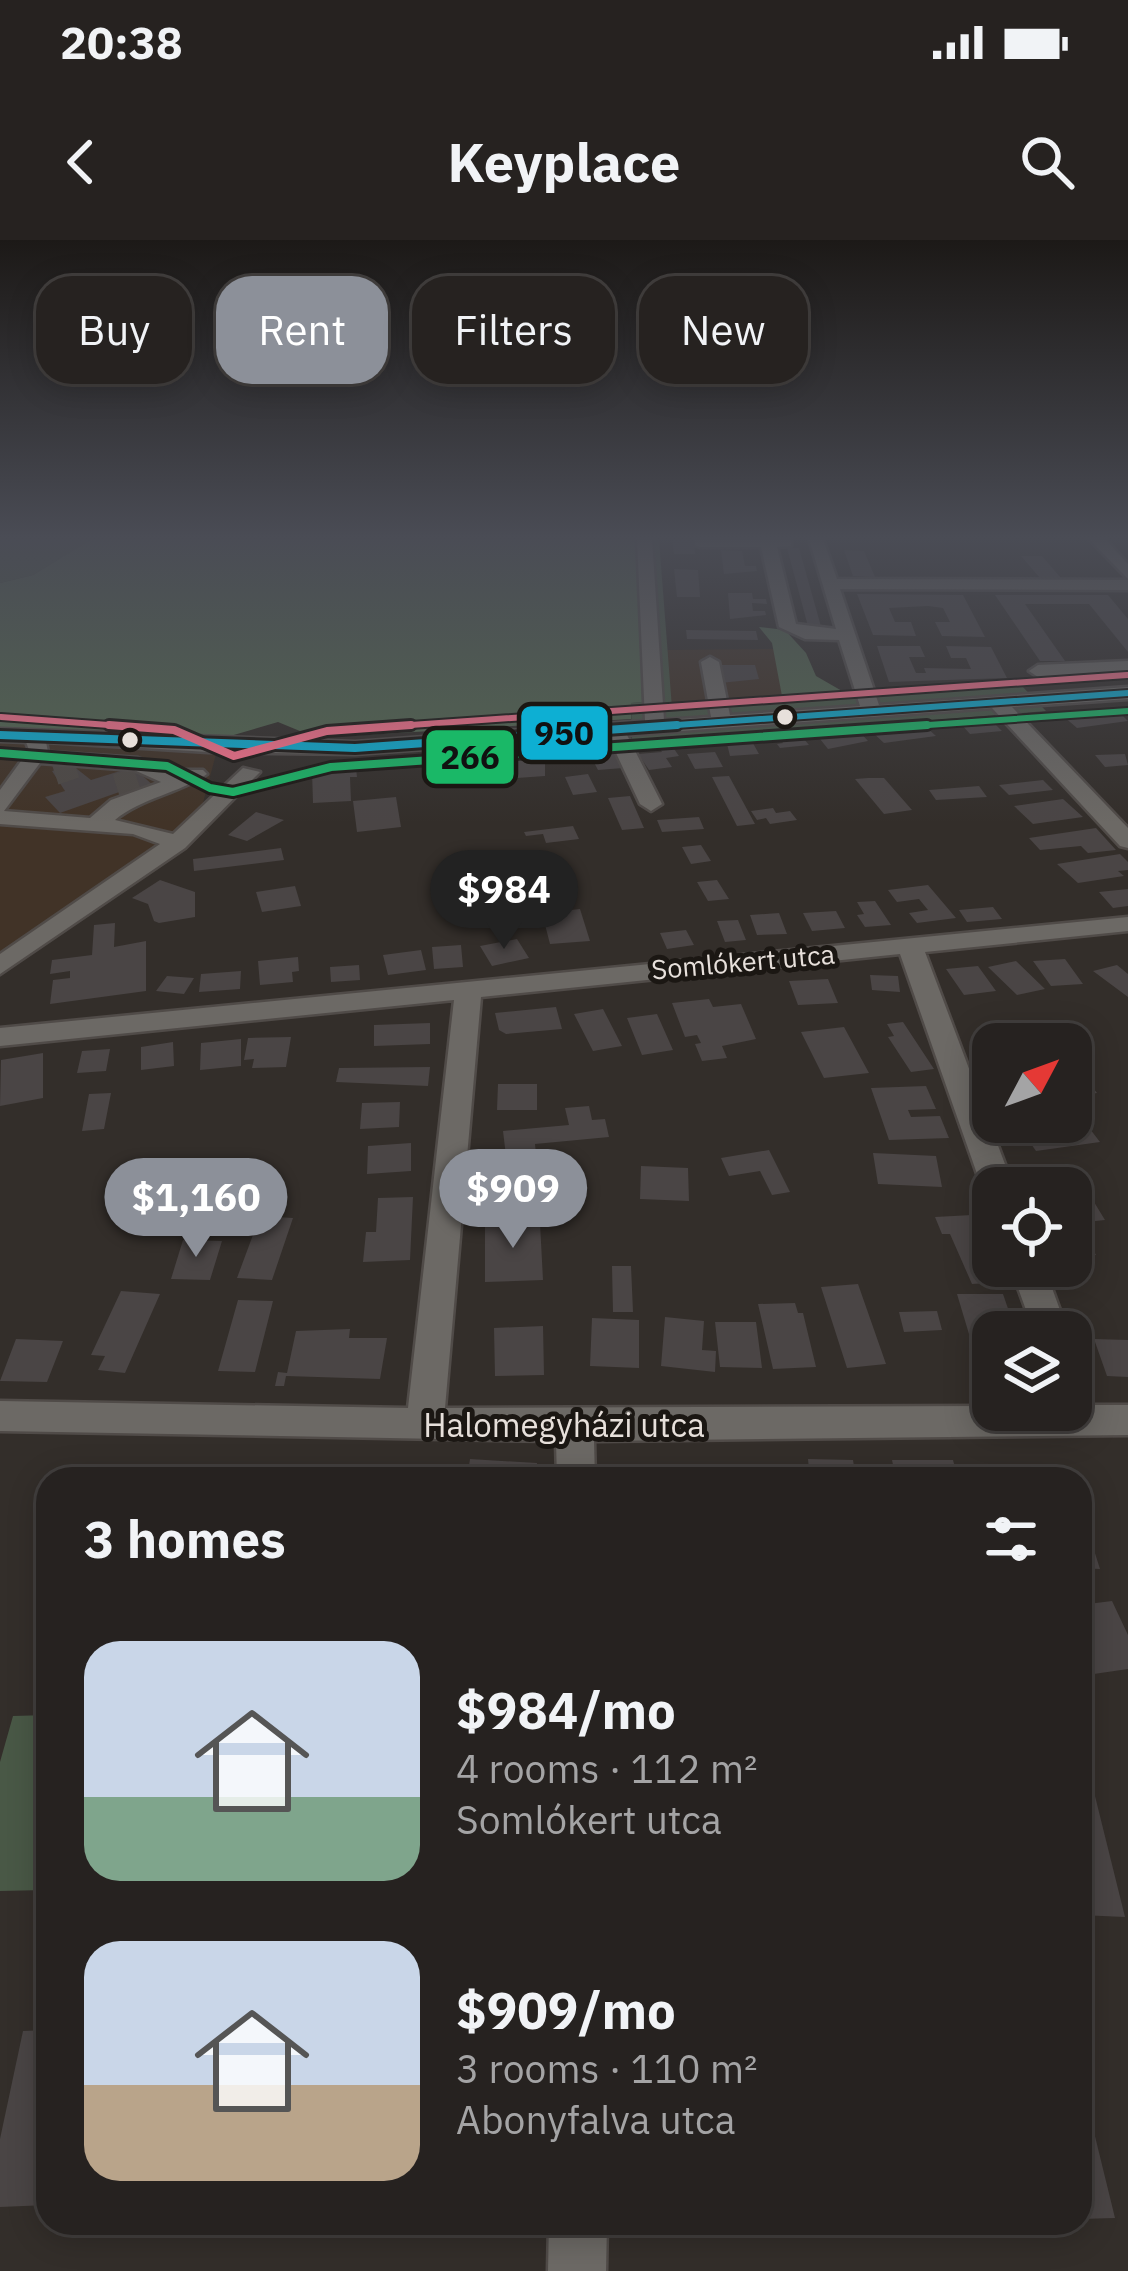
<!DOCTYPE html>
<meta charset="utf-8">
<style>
body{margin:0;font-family:"IBM Plex Sans",sans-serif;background:#2e2a29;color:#f1f3f6;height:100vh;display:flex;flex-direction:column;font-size:45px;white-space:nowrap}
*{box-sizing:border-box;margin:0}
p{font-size:39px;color:#a4a4a5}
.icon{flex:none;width:66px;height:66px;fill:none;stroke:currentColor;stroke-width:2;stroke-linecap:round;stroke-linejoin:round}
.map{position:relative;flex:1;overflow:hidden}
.panel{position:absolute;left:36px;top:1227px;width:1056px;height:768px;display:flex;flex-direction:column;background:#262220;border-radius:36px;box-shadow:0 6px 30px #0003,0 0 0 3px #423f3e}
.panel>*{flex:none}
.hud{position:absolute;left:36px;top:36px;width:1056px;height:108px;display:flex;gap:24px}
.needle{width:78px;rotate:49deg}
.controls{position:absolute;left:972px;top:783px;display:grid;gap:24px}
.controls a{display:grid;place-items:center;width:120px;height:120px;border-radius:24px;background:#262220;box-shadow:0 6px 30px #0003,0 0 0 3px #423f3e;font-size:60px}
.price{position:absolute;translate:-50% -102px;padding:0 27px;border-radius:42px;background:#8c9099;color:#fff;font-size:39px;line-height:78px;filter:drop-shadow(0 3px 6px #0008)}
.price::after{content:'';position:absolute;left:50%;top:72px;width:36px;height:27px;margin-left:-18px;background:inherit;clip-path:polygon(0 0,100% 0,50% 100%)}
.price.active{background:#222;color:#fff}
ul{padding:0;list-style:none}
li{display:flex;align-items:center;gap:36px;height:300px;padding:0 48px}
li span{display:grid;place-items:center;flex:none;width:336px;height:240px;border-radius:36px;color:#555}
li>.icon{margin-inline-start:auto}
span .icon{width:144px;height:144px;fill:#fffc;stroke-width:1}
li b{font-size:51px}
h2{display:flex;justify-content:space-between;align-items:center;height:144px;padding:0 48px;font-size:51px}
.pill{padding:0 42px;border-radius:36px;background:#262220;box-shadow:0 6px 30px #0003,0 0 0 3px #423f3e;font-size:42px;line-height:108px}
.pill.active{background:#8c9099;color:#fff}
.status{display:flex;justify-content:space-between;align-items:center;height:84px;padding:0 60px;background:#262220;direction:ltr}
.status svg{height:33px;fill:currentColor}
header{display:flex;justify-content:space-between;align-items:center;height:156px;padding:0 48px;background:#262220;font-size:54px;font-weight:800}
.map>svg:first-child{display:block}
</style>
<div class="status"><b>20:38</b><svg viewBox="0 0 49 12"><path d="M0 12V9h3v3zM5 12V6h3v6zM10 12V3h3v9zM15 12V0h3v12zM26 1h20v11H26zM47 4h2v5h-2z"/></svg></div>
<header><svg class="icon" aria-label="back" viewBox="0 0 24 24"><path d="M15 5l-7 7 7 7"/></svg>Keyplace<svg class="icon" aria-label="search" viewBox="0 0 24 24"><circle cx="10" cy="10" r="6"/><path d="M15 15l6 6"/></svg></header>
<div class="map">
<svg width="1128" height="2031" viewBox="0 0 1128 2031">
<rect width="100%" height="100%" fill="#332e2a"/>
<path fill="#413327" d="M775 409 785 462 671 468 665 410Z
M0 487 220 499 199 578 0 717Z"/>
<path fill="#495846" d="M0 299H92L33 335 0 343Z
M637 299H659L672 468 1021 445 1046 471 632 504 631 463 642 462Z
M48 1475 46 1650 0 1651V1522L13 1476Z"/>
<path fill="#546750" d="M85 299H637L642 462 631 463V479L347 496 335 491 312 496 278 482 220 499 0 487V343L33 335 90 300Z
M759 387 785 390 806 413 816 436 849 455 797 462 782 456 772 403Z"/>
<path fill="#4a4545" d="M672 299H694L695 314H674Z
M787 308H799L822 390H809Z
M721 310 742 311 745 326H756L757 331 724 334Z
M844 310 864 311 875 337 853 336Z
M1021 316H1042L1061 338H1040Z
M674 329 698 330 700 357H677Z
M728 353H752L753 359H766L767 364 752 363 753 371H765L766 375 730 379Z
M857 354 963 355 985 397 942 396 935 382H950L943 368 928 366 889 368 895 382H911L916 396 873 395Z
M995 355H1108L1128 379V412L1089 364H1025L1065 421H1040Z
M686 390 756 391 758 400 687 399Z
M877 406H920L925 417H909L916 433H926L924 428 971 429 966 418H951L946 406 991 407 1007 438 889 442Z
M716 425H755L759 439 720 443Z
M1117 470 1128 481 1077 488 1063 476Z
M992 481 1002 491 970 494 960 483Z
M925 486 936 496 884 503 871 491Z
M857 489 868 501 828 509 816 494Z
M799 493 809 505 780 508 777 504 783 503 777 495Z
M736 496H749L759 514 730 516 726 500Z
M670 503 679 516 666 518 672 527 649 530 638 514 662 512 657 504Z
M613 511 623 528 598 530 589 513Z
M715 512 723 527 695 529 687 514Z
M1125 514 1128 525 1105 527 1095 515Z
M492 516 496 530 455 536 451 520Z
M545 516V536L517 538 516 532 509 533 506 518Z
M72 525 91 540 133 527 157 549 133 556 125 550 60 573 45 557 65 551 52 531Z
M356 528 357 537H350L351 561 313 563 312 531Z
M588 534 597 552 573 555 565 537Z
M729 536 755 584 737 586 712 537Z
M868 538H884L912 570 884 574 855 539Z
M1043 540 1053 550 1009 555 999 545Z
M979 546 987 557 936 560 929 550Z
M630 556 644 588 622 590 608 558Z
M396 557 401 587 357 592 353 561Z
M1063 559 1083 577 1033 584 1014 566Z
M773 568 776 573 790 571 797 580 770 584 766 578 757 580 751 571Z
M256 572 284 580 247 601 228 595Z
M699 577 704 589 662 592 657 580Z
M573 586 579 599 546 603 543 594 526 596 524 592Z
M1096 588 1116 610 1088 613 1081 606 1040 610 1029 598Z
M701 605 711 621 691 624 682 607Z
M281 608 284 620 194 631 193 619Z
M1120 614 1128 622V630L1118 631 1124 636 1078 643 1057 624Z
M160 640 195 652V677L159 683 154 681 148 664 132 658Z
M717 640 729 659 708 661 697 642Z
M928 645 956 678 917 683 909 673 928 670 919 659 897 662 888 650Z
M295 646 301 666 262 672 256 652Z
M1128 649V666L1113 668 1099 652Z
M875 661 891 685 865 687 857 675 864 674 857 662Z
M993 667 1002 679 967 682 959 670Z
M580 669 590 701 550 704 542 673Z
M836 671 845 688 812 691 803 673Z
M779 673 787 694 757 695 750 675Z
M738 680 746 700 725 702 717 681Z
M115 683 114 707 146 701V751L50 764 53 740 70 738V731L50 734 52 720 92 715 94 685Z
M686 690 694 705 667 709 660 693Z
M517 699 529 718 492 726 480 706Z
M461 705 463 727 434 729 432 707Z
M421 710 426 730 388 735 383 715Z
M298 717 299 731 292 732 293 742 260 745 258 721Z
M1065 719 1083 744 1051 746 1033 721Z
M1016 721 1045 749 1017 755 988 727Z
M359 725 360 740 331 742 330 727Z
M1117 725 1128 734V757L1093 731Z
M978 726 996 751 964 755 946 729Z
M241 731 240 749 199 752 201 734Z
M870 735 898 736 900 752 872 750Z
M167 736 194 738 184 754 156 751Z
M828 739 838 763 798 765 789 741Z
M709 759 713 767 741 764 756 799 722 806 727 818 702 821 695 804 701 803 697 795 685 797 672 763Z
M556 767 562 789 506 794 499 790 495 773Z
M603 769 622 806 593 811 574 774Z
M657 774 673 810 642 815 627 778Z
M903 782 934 829 911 832 888 797 894 796 887 784Z
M430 783V804L374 806V785Z
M844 787 869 833 824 838 801 792Z
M1013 787 1024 804H993V813L979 789Z
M291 797 286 827 252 828 254 819 244 820 248 798Z
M241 799V826L200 830 201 803Z
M173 802 174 826 141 830V807Z
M110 809 106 831 77 833 82 811Z
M43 813V858L0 866 1 820Z
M430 827 428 846 336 842 339 828Z
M1086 839 1097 853 1071 857V841Z
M498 844H537V870H497Z
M926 846 936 869 908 870 911 877 940 876 949 898 889 900 871 848Z
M111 853 104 889 82 891 89 854Z
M400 862 399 887 360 889 362 863Z
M589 866 592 880 605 879 609 897 535 904 536 914 506 916 503 891 569 885 565 868Z
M1080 876 1100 902 1036 911 1018 885 1071 882V878Z
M411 903V931L367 934 368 906Z
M769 910 790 952 772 955 760 931 729 936 721 918Z
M873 913 936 916 942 947 878 944Z
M524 921 528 946 487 950 484 925Z
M641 926 688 928 689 961 640 959Z
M225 957 218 989H193L201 958Z
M413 957 410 1020 363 1022 366 992H376L378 958Z
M1094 962 1105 980 1077 983 1096 1015 1071 1018V965Z
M972 975 993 1026 1003 1042 972 1044 950 994H942L935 977Z
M260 976 293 978 272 1040 237 1038Z
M513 978V984L540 983 543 1040 485 1042V979Z
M183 1000 222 1001 210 1040 171 1039Z
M612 1026H631L633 1072H613Z
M858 1044 886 1124 847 1128 821 1047Z
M121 1051 160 1054 125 1133 98 1130 105 1116 91 1115Z
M957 1054H1003L1016 1092 969 1094Z
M238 1060 273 1061 255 1132 218 1131Z
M795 1063 798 1073H803L816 1127 773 1129 758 1064Z
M937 1071 942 1090 904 1092 899 1072Z
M665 1077 704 1081 702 1110 716 1111 715 1132 661 1126Z
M592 1078 639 1080V1128L590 1126Z
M715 1082H756L762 1128 720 1127Z
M543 1086 544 1135 495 1136 494 1088Z
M350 1089 349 1098H387L380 1139 286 1136 284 1146H275L278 1132 287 1133 296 1091Z
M16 1099 63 1101 47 1142 0 1141Z
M1094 1099 1128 1100V1137L1107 1136Z
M470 1219 537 1223 536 1239H467Z
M808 1219 853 1220 856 1239H810Z
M892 1220H953L958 1239H896Z
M407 1224H459L458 1239H405Z
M231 1225 281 1226 278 1239H227Z
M302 1225 366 1227 364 1239H299Z
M759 1226 795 1227 797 1239H760Z
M695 1229 697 1239H652L651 1232Z
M1080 1269H1081L1100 1329 1080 1328Z
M1112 1361 1128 1395V1429L1080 1436V1365Z
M1080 1547 1093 1548 1125 1677 1080 1675Z
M48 1790V1965L0 1967V1899L23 1791Z
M1080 1884H1092L1115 1978 1080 1979Z
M74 1983H142L140 1994 71 1997Z"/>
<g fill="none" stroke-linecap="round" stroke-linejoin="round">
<path stroke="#4e4945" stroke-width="22" stroke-dasharray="22 12" stroke-linecap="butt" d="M55 534 76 527
M116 545 144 536"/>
<g stroke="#504b48" stroke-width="5">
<path id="minor" d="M637 299H652L664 480 711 477 701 422 710 417 719 422 730 475 860 466 839 400 805 399 779 387 761 307H700L695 305V299L791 300V306L777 307 796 384 836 389 809 299H823L837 339 1128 340V350L840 349 879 465 1128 447V459L1012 467 1128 588V608L1120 606 992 468 627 495 662 564 651 571 640 564 608 496 355 514 208 512 46 502 48 512 138 518 168 530H203L207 534C180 553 141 558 115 580L173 594 243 528 260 532 185 608 0 734V714L160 604 133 594 0 584V550L29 510 26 502 0 501V489L355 502 645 481ZM40 523 134 530 161 542 111 560 90 578 4 571Z
M1089 299H1105L1128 324V339Z
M1128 421V431L1038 437 1029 431 1038 425Z
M1128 677V691L925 712 1014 948H993V958L982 948 900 714 481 757 445 1168 993 1166V1170H1071V1165H1128V1195L594 1201 595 1239H557L556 1201 0 1191V1161L408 1168 454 760 0 806V788Z
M1010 1026H1044L1068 1092H1034Z
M549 1983H607L606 2031H548Z"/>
</g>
<use href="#minor" fill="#6c6965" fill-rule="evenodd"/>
<g stroke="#1b1713" stroke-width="10">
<path id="bus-1-far1" d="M635 488 1128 453"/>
</g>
<g stroke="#1b1713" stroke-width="14">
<path id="bus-1" d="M0 495 355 508 677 485"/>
</g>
<g stroke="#1b1713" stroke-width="10">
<path id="bus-2-far1" d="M885 488 1128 471"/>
</g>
<g stroke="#1b1713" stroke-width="14">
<path id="bus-2" d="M0 513 167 526 210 548 233 552 331 527 927 485"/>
</g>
<g stroke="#1b1713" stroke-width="10">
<path id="bus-3-far1" d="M1 477 149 488
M368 488 1127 435"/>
</g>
<g stroke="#1b1713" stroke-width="14">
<path id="bus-3" d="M109 485 174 490 234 516 327 491 411 485"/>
</g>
<use href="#bus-1-far1" stroke="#0dafd3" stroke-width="6"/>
<use href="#bus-1" stroke="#0dafd3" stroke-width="8"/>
<use href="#bus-2-far1" stroke="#1ab867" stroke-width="6"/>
<use href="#bus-2" stroke="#1ab867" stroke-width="8"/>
<use href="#bus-3-far1" stroke="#fc738d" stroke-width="6"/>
<use href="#bus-3" stroke="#fc738d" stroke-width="8"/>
</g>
<linearGradient id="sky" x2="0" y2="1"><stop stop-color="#1c1917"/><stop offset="0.51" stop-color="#4a4c55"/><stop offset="1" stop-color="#4a4c55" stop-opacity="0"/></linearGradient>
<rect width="1128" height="583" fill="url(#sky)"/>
<g fill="#e7e0db" stroke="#1b1713" stroke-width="4.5">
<circle cx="785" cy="477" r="10"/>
<circle cx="130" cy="500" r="10"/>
</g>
<g text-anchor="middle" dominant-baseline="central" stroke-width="10" stroke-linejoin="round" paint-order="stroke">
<g font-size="27" fill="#e7e0db" stroke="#1b1713">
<text transform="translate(743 721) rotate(-5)">Somlókert utca</text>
</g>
<g font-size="33" fill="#e7e0db" stroke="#1b1713">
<text x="564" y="1184">Halomegyházi utca</text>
</g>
</g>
<g stroke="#1b1713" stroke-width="4.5">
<rect x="519" y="464" width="91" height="58" rx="12" fill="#0dafd3"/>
<rect x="424" y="488" width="92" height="58" rx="12" fill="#1ab867"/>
</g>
<g font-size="33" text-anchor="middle" font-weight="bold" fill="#111">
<text x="564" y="505">950</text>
<text x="470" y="529">266</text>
</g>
</svg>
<div class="controls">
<a><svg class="needle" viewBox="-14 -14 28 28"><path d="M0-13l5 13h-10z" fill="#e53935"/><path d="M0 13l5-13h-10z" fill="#a4a4a5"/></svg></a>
<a><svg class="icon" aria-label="locate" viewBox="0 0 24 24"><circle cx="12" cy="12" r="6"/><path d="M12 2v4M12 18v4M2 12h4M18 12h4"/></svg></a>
<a><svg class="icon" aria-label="layers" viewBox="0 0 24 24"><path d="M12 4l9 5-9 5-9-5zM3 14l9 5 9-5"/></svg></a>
</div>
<b class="price active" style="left:504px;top:712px">$984</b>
<b class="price" style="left:513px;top:1011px">$909</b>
<b class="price" style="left:196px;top:1020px">$1,160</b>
<div class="hud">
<a class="pill">Buy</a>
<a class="pill active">Rent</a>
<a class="pill">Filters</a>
<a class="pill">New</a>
</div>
<section class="panel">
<h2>3 homes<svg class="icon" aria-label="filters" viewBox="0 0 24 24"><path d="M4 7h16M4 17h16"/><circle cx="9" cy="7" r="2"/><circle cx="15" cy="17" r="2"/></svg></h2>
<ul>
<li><span style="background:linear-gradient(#c9d6e8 65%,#7fa58c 0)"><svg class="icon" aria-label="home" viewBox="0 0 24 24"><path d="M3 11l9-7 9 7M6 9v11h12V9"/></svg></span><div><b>$984/mo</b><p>4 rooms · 112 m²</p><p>Somlókert utca</p></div></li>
<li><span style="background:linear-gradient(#c9d6e8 60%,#b9a48a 0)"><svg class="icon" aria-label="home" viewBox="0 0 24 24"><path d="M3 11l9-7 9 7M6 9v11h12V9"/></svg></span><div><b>$909/mo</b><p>3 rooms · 110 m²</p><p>Abonyfalva utca</p></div></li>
</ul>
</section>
</div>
